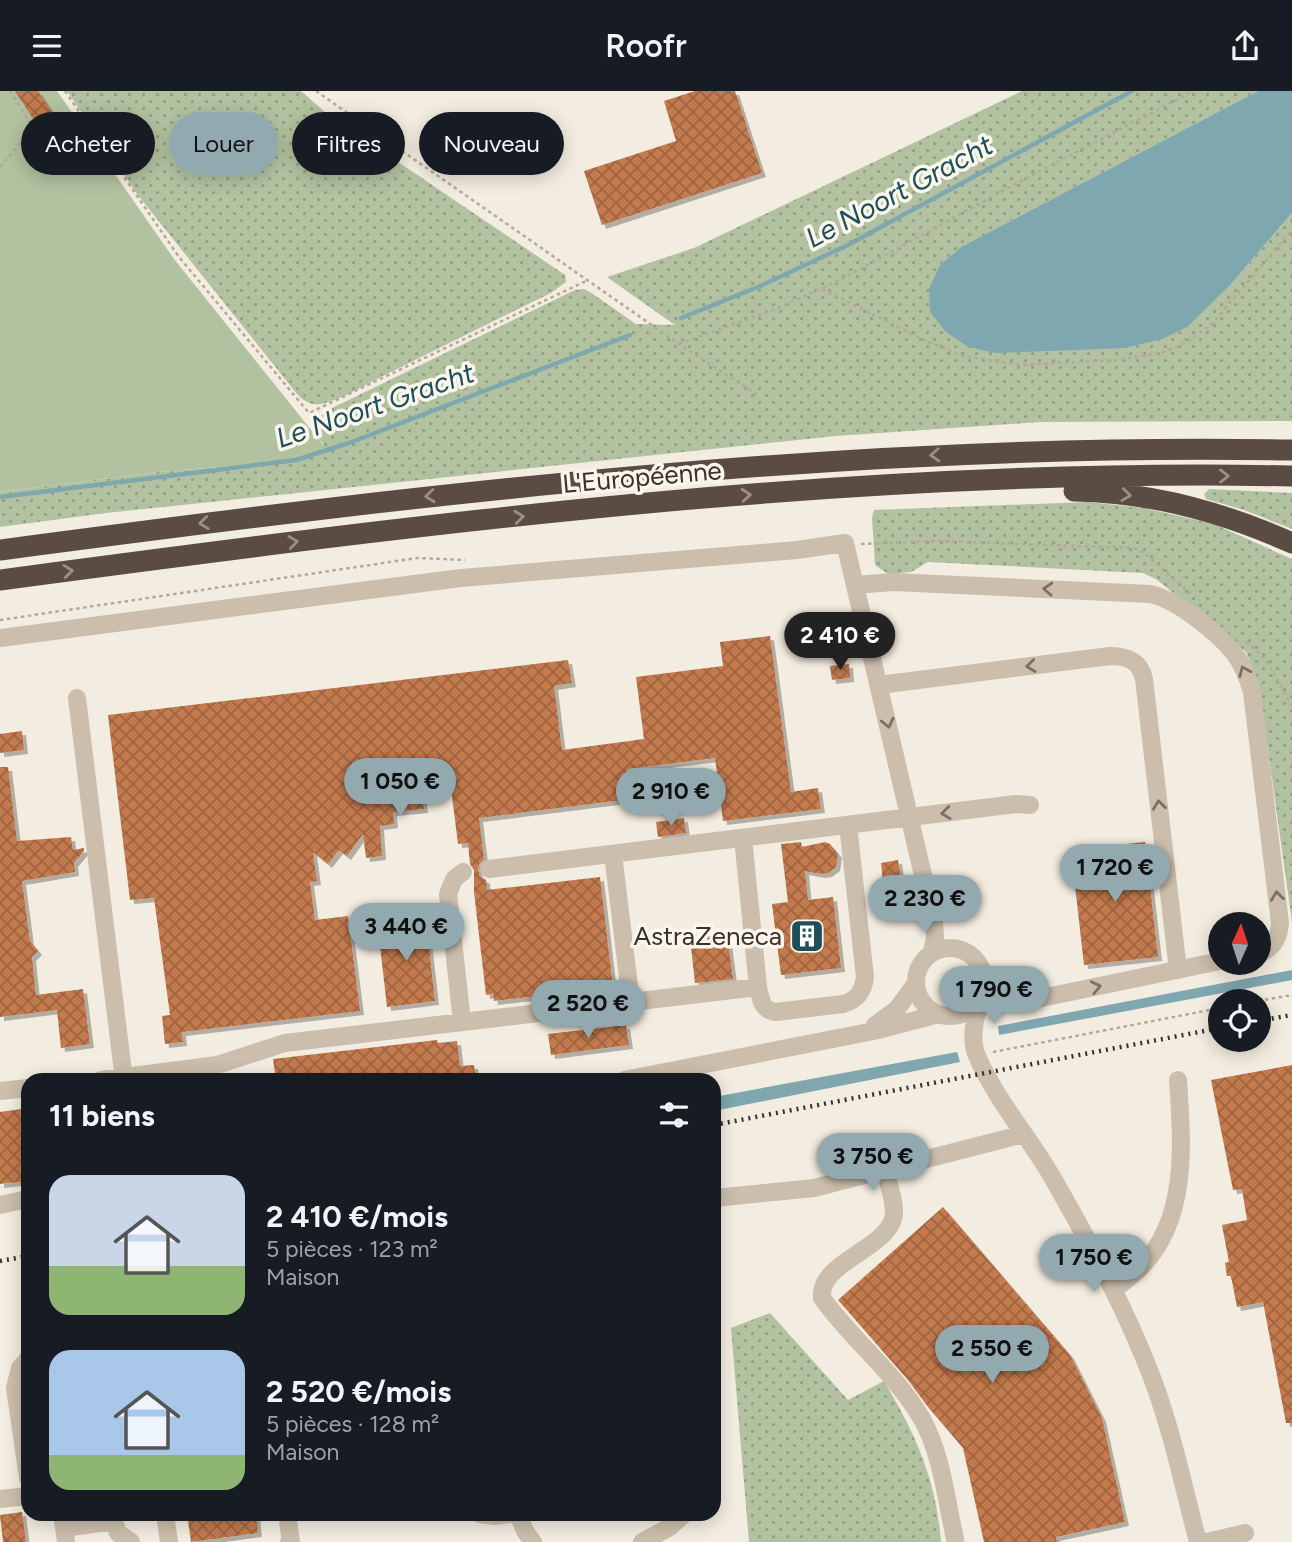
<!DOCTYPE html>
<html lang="fr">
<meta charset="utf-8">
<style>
body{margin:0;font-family:Figtree,sans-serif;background:#20242c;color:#f1f3f6;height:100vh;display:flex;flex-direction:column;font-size:26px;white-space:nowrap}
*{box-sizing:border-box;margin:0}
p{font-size:23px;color:#9ea1a6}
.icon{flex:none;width:38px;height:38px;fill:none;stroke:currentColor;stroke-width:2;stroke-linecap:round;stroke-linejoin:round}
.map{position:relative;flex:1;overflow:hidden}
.drawer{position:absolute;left:21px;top:982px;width:700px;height:448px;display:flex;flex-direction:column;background:#171b24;border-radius:21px;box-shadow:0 4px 18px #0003}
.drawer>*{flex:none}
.guide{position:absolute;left:21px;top:21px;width:700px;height:63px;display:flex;gap:14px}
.needle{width:46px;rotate:3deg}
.buttons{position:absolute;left:1208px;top:821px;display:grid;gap:14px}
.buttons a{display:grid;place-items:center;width:63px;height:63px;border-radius:50%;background:#171b24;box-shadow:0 4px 18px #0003;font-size:35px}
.price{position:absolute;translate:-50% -60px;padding:0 16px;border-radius:24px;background:#93a9b0;color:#111;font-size:23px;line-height:46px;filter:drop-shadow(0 2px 4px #0008)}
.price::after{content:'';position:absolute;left:50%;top:42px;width:21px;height:16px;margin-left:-10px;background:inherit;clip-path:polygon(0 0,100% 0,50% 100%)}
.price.selected{background:#222;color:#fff}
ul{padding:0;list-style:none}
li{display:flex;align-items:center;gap:21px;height:175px;padding:0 28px}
li span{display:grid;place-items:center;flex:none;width:196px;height:140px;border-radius:21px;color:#555}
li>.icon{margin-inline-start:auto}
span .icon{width:84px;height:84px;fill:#fffc;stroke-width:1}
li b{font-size:30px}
h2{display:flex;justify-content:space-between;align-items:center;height:84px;padding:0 28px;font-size:30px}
.chip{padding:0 24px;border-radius:32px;background:#171b24;box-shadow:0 4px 18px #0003;font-size:24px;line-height:63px}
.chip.selected{background:#93a9b0;color:#111}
header{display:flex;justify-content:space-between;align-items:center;height:91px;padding:0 28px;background:#171b24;font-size:32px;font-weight:600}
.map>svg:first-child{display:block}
</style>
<header><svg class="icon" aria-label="menu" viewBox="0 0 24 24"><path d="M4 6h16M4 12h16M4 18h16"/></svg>Roofr<svg class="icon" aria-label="share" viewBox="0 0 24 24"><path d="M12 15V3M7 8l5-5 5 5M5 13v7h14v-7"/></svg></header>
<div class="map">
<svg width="1292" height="1451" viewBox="0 0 1292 1451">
<defs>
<pattern id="grass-dots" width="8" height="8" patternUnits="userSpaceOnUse" patternTransform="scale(1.75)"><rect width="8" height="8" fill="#b2c2a0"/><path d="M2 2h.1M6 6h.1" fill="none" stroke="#929e83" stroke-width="1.8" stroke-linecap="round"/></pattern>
<pattern id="building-cross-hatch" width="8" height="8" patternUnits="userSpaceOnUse" patternTransform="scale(1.75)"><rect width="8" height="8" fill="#c37a4d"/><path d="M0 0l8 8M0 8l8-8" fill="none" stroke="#9f6540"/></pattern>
<filter id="shadow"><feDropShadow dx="4" dy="4" stdDeviation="0" flood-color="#0004"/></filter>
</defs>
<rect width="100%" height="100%" fill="#f3ece0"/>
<path fill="url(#grass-dots)" d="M67 0H301L326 22 565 184 566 191 551 202C495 229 440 257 385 284 369 292 336 311 320 313 308 315 300 307 293 298L137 103Z
M1022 0H1258L961 156 940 174 1231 193 1292 122V330L1040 331 836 345 106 422 0 436V401L159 381 282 371 324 354 313 341 320 338V326L326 320 575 199 584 198 590 201 636 233 675 234 607 186 694 157Z
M1209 398 1292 402V438L1244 419 1206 408 1204 403Z
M1088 411 1144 417 1214 433 1292 468V831L1259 594 1246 561 1156 488 1143 482 928 471 911 481 888 483 875 474 872 427 874 419Z
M770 1222 848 1309 884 1290C916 1344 936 1388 941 1451H749L731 1237Z"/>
<path fill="#b2c2a0" d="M0 0H57L174 168 324 355 282 371 159 381 0 401Z"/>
<path fill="#7fa7af" d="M1258 0H1292V122L1231 193 1187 236 1162 248 1125 257 996 262 968 256 946 241 930 221 929 198 940 174 961 156Z
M1292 879V889L999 944 998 935Z
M957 961 960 971 714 1020V1006Z"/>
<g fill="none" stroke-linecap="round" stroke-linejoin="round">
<path stroke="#7fa7af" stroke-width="4.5" d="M681 227 758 196 846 155 1132 0
M0 406 296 369 349 352 630 244"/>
</g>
<path fill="url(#building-cross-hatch)" filter="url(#shadow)" d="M15 0H38L61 35 45 46Z
M695 0H735L762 82 602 134 584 80 676 50 664 10Z
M770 545 791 701 818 697 821 718 723 730 715 667 627 678 631 708 479 727 484 768 479 773 478 779 480 785 486 789 487 799 600 786 613 896 494 910 493 903 486 904 474 801V779L470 773 468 752 458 753 449 681 420 685 424 718 393 721 394 733 380 735 382 765 366 767 363 743 347 765 339 759 328 773 313 761 317 790 310 791 315 829 348 825 360 920 182 941 183 951 165 953 162 925 170 924 154 807 130 809 108 624 568 569 572 592 554 595 562 659 644 648 636 586 723 575 720 551Z
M849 573 850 587 832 589 830 575Z
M22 640 24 659 0 662V643Z
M0 676H8L17 750 71 746 73 759 84 757V760L74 772 75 781 22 790 30 850 38 860 32 866 36 904 83 898 90 953 61 957 57 919 0 926Z
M684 727 686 742 658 746 656 731Z
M801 751 802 756 825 751 830 753 838 763 836 776 828 782 821 783 805 780 808 809 833 806 841 877 781 884 772 813 788 811 781 753Z
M1145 751 1158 866 1084 874 1071 759Z
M898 769 901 789 883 791 881 772Z
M390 828 391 835 426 831 435 910 387 916 377 829Z
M727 843 733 888 695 892 690 847Z
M626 934 629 954 551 964 548 943Z
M437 949 438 952 457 950 460 975 474 974 476 989H276L273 968Z
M1292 974V1332H1286L1263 1211 1237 1216 1231 1185H1227L1225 1172 1229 1171 1222 1134 1247 1129 1242 1098 1233 1099 1211 989Z
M28 1017V1090L0 1093V1021Z
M943 1116 1070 1264 1102 1327 1125 1431 1056 1446 1057 1451H984L963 1357 928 1316 908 1289 838 1209Z
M22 1421 26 1451H3L0 1424Z
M187 1423H256L258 1442 191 1451Z"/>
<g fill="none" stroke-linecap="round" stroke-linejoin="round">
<path stroke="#b7a896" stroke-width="2.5" stroke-dasharray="3.5 3.5" stroke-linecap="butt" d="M65 0 179 166 309 322 588 189
M316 0 679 253 759 305
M0 76 33 36 10 0
M822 198 924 249 962 265 1020 274 1117 269 1160 262 1180 255 1211 234 1292 139
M679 253 778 217 840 189 1006 98 1193 0
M861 453 936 450 1134 457 1143 461 1191 503
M0 529 417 467 465 469
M1247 550 1266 569 1292 615
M1258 910 1292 904
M993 961 1220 917"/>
<path stroke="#cbbeac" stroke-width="18" d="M855 494 894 491 1150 503C1176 508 1217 541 1234 562 1243 573 1248 587 1252 601L1280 832C1279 847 1273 858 1258 863
M0 547 461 487 797 459 845 452 934 831 935 846 932 861
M879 594 1110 565C1128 565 1140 570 1144 588L1178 879
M77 607 124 989
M743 747 758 896C761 908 761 919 776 921L843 913C857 909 863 901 865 886L848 734
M613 763 631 911
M489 778 1016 713 1030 714
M916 891a34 34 0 1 1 68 0a34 34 0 1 1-68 0Z
M983 901 1007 911H1022L1220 870
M980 908C976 926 969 946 977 965 997 1011 1031 1048 1055 1091 1092 1156 1128 1222 1154 1292 1173 1344 1184 1398 1198 1451
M462 931 448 803 454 788 463 781
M874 935 897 918 916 892
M101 989 217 974 285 952 758 896
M624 989 874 940 939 923
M0 1000 28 997
M885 1079C888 1093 897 1114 893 1128 884 1159 818 1172 822 1207 852 1249 896 1283 922 1328 942 1364 946 1408 955 1448
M714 1107 814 1097 1024 1043
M0 1114 28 1108
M1114 1199C1123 1191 1134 1184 1142 1175 1189 1126 1182 1050 1178 989
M28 1268 20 1277 15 1297 28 1387
M0 1408 28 1405
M62 1423 66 1451
M165 1423 169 1451
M287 1423 291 1451H289
M480 1423 494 1425 509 1423
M518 1423 525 1440 533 1451
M64 1437 114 1430 118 1442 131 1451
M642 1451 670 1436 684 1423
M1207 1451 1245 1442"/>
<path stroke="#5a4c42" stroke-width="21" d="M1074 400C1150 401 1223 421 1292 452
M0 459C429 402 858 351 1292 359
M0 489C428 432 860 376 1292 385"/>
<path stroke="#39312a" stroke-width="4.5" stroke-dasharray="2 5" stroke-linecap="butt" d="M1258 930 1292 924
M714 1034 1220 937
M0 1170 28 1165"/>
</g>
<defs><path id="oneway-chevron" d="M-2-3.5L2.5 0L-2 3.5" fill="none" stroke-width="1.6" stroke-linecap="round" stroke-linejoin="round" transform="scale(1.75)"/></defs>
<g stroke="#9a9086">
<use href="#oneway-chevron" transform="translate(935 364) rotate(177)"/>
<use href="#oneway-chevron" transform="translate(1224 385)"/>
<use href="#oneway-chevron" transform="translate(746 404) rotate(-5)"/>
<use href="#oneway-chevron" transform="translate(1126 404) rotate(7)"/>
<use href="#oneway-chevron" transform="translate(430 405) rotate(174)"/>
<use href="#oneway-chevron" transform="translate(519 426) rotate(-6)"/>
<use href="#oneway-chevron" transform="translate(204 432) rotate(173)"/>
<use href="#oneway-chevron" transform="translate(293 451) rotate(-7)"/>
<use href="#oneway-chevron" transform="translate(68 480) rotate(-7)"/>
</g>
<g stroke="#7b7064">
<use href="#oneway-chevron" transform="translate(1048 498) rotate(-177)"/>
<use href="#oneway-chevron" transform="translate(1031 575) rotate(173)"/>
<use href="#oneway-chevron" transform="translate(1244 580) rotate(-114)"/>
<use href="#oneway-chevron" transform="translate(888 632) rotate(77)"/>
<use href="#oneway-chevron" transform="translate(1159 714) rotate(-97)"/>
<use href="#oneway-chevron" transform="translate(946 722) rotate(173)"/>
<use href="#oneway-chevron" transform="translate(1277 805) rotate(-97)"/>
<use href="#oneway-chevron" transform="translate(1096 896) rotate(-12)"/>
</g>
<defs>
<g id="building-square" transform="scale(1.75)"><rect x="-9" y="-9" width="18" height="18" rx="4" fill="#204f5a" stroke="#faf6ec"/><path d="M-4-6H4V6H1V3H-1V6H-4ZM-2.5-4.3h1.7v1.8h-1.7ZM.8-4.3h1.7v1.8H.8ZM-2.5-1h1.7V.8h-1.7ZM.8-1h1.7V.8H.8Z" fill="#fff"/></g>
</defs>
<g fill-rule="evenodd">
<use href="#building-square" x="807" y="845"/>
</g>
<g text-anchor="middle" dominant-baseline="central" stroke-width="7" stroke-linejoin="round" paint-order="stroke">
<g font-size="26" fill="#39312a" stroke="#faf6ec">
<text transform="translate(642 386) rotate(-5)">L'Européenne</text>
</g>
<g font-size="26" fill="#39312a" stroke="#faf6ec" text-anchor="end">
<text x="782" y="845">AstraZeneca</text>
</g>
<g font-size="28" font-style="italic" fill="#204f5a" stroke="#faf6ec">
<text transform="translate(899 100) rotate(-28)">Le Noort Gracht</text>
<text transform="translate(375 314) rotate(-19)">Le Noort Gracht</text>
</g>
</g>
</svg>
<div class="buttons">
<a><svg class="needle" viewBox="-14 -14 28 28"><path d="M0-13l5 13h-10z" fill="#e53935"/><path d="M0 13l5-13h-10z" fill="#9ea1a6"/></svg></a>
<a><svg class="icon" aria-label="locate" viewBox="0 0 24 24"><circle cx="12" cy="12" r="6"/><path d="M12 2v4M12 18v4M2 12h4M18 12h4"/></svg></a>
</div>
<b class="price selected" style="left:840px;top:581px">2 410 €</b>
<b class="price" style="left:400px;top:727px">1 050 €</b>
<b class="price" style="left:671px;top:737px">2 910 €</b>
<b class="price" style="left:1115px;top:813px">1 720 €</b>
<b class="price" style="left:925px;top:844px">2 230 €</b>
<b class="price" style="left:406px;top:872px">3 440 €</b>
<b class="price" style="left:994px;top:935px">1 790 €</b>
<b class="price" style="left:588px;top:949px">2 520 €</b>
<b class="price" style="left:873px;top:1102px">3 750 €</b>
<b class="price" style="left:1094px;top:1203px">1 750 €</b>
<b class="price" style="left:992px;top:1294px">2 550 €</b>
<div class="guide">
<a class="chip">Acheter</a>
<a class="chip selected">Louer</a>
<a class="chip">Filtres</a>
<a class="chip">Nouveau</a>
</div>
<section class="drawer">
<h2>11 biens<svg class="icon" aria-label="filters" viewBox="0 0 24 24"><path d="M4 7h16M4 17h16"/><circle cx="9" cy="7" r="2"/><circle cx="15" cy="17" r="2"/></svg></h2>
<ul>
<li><span style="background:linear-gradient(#c9d6e8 65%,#8fb573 0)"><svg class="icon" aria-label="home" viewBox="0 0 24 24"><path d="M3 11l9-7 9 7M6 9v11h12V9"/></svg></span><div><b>2 410 €/mois</b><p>5 pièces · 123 m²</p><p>Maison</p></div></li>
<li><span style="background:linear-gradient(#a9c7e8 75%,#8fb573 0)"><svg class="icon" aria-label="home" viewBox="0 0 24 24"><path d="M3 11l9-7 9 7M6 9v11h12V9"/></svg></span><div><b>2 520 €/mois</b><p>5 pièces · 128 m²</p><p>Maison</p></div></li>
</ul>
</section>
</div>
